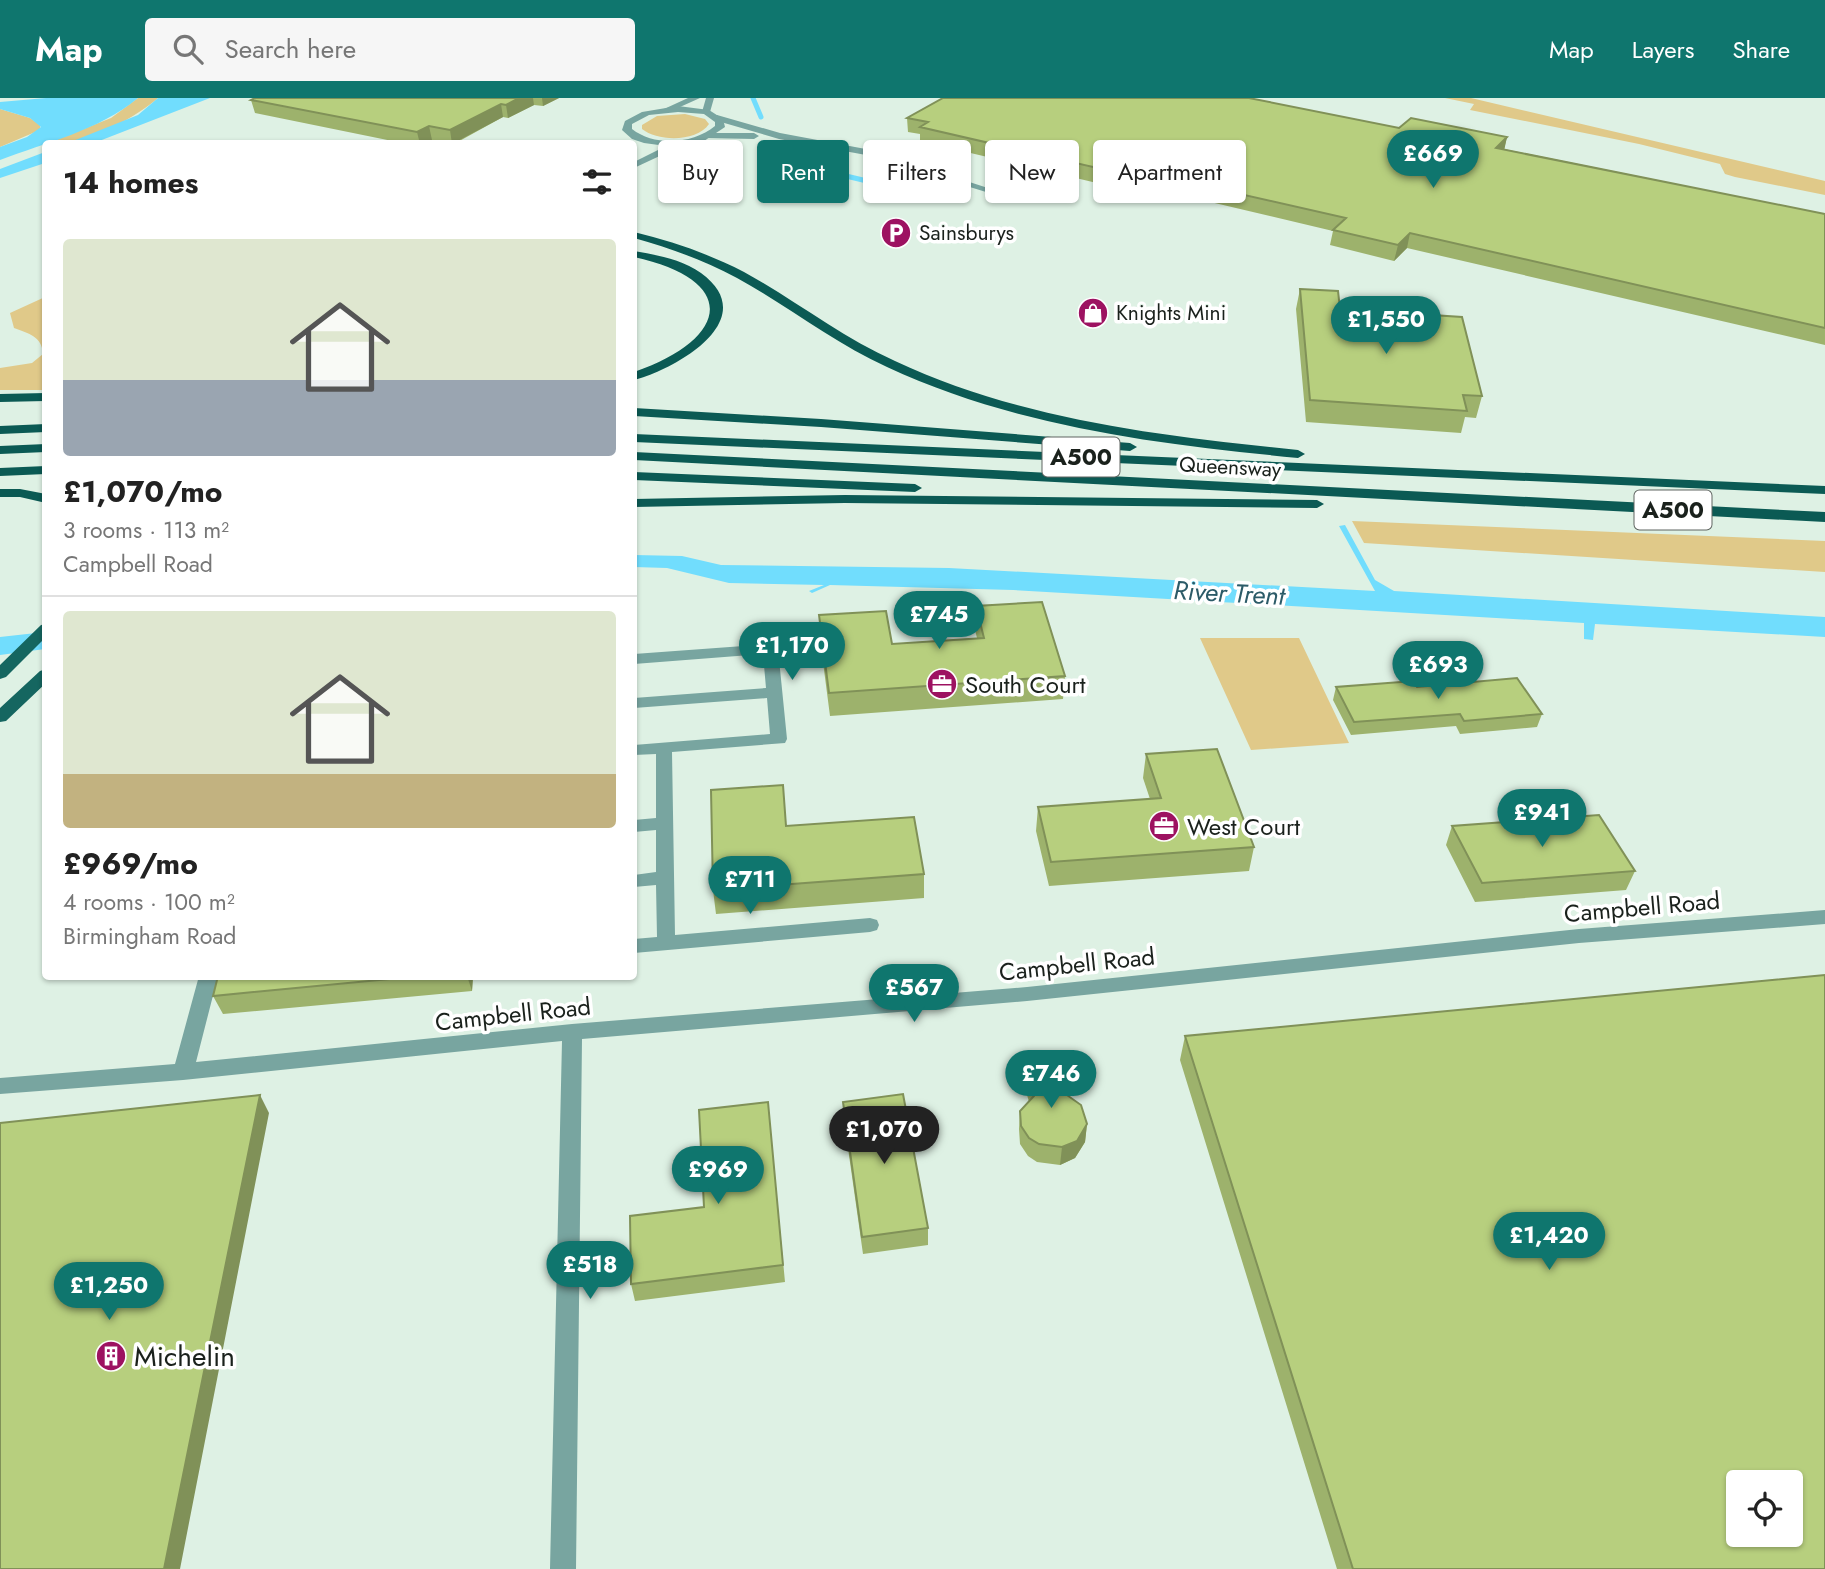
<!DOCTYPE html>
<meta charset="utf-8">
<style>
body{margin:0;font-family:Jost,sans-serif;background:#f6f6f6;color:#222;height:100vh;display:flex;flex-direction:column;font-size:26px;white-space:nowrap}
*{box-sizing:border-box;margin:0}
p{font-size:23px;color:#767676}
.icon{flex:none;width:38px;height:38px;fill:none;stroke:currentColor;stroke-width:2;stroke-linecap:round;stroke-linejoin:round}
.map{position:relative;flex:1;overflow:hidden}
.sheet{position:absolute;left:42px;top:42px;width:595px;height:840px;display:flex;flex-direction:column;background:#fff;border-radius:7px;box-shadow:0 2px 5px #0004}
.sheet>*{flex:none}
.hud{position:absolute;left:658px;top:42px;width:665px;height:63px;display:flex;gap:14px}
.buttons{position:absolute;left:1726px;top:1372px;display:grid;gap:14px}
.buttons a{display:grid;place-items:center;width:77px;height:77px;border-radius:7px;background:#fff;box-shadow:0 2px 5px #0004;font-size:35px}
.price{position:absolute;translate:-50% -60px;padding:0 16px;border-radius:24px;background:#0f766e;color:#fff;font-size:23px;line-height:46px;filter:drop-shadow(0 2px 4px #0008)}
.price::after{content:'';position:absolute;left:50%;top:42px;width:21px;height:16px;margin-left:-10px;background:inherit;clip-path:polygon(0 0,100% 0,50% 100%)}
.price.on{background:#222;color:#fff}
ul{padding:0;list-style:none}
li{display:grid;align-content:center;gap:14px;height:371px;padding:0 21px}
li+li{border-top:2px solid #e0e0e0}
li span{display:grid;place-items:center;height:217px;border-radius:7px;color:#555}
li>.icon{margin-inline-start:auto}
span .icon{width:126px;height:126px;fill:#fffc;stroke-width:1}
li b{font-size:30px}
h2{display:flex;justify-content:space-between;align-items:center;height:84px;padding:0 21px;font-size:30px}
.pill{padding:0 24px;border-radius:7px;background:#fff;box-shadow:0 2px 5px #0004;font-size:24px;line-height:63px}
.pill.on{background:#0f766e;color:#fff}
header{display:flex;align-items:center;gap:42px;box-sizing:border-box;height:98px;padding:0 35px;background:#0f766e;color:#fff}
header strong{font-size:33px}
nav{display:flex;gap:38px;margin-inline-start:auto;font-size:24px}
.search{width:490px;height:63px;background:#f6f6f6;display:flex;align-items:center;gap:18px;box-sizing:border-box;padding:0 24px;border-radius:7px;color:#767676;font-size:26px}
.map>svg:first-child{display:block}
</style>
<header>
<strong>Map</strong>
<div class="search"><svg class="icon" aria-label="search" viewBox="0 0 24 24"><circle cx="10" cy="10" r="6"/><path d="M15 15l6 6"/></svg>Search here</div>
<nav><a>Map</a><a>Layers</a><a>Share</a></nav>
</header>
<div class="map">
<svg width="1825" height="1471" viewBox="0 0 1825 1471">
<rect width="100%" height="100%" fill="#def1e4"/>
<path fill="#e0c989" d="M138 0H158C128 25 85 46 46 46L111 20Z
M1445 0H1471L1825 83V97L1735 79 1725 76 1720 66 1639 46 1470 12 1474 6Z
M0 11 30 20 40 27V32L0 49Z
M685 16 705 21 709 26C697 44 658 44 642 31V27L657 18Z
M45 199V292H0V270L32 265 43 256C42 238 29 236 14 230L10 215Z
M1352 423 1825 443V474L1364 445Z
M1200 540H1299L1349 645 1251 652Z"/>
<path fill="#71ddfd" d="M46 0H138C98 33 47 44 0 62V49L27 39 41 29 30 20 0 11V4Z
M158 0H210L94 45H68L138 17Z
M45 54V65L0 80V71Z
M1345 427 1375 482 1394 493 1825 519V539L1595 526 1593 542 1584 541V525L1013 492 830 487 812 495 809 493 824 487 729 485 667 470 634 469V457L682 458 721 467 949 470 1375 493 1339 428Z
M45 534V551L0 557V539Z"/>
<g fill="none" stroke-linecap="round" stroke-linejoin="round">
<path stroke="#71ddfd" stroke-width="5" d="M753 0 761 19
M781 53 821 72 892 89"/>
<path fill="#78a5a0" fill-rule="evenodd" d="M688 0H700L671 13 664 11Z
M706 0H714L710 14 706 17 702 14Z
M717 17 780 35 871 52 994 92 986 94 866 57 779 41 714 22V18Z
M708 35H754L759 38 754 41 705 40V36Z
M770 546 778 551 787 641 785 645 672 654 675 837 870 820 877 822 879 827 877 832 870 834 634 855V841L657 839 656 787 634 789V777L656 774V732L634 734V722L656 720V656L634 657V647L770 636 767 600 634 610V600L766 590 763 556 634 566V556Z
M1825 812V826L1579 845 1027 903 582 941 576 1471H550L562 943 183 982 0 996V980L175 966 199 878H218L196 964 572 926 1027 889 1579 831Z"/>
<path fill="#78a5a0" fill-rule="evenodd" d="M678 8 709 12 723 21 725 29 704 43 681 48 634 70V64L666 48 644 45 632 41 622 32 625 23 642 14ZM678 14 704 16 715 24V28C693 46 655 49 632 31V26L649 17Z"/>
<path fill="#156660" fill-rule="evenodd" d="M46 526V539L6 579 0 581V567L41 527Z
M46 571V585L6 623 0 624V610L40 573Z"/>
<path fill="#0b5a54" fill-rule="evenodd" d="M634 134C672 143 709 156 744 174 795 202 841 239 895 263 1021 322 1161 338 1298 352L1305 356 1298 360C1158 346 1016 329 887 269 834 245 788 208 737 180 704 162 669 150 634 140Z
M634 153C657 157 681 161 701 175 764 221 676 271 634 282V274C727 242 743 183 634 159Z
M46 295V303L0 304V296Z
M634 310 821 321 1130 345 1137 349 1130 353 821 329 634 318Z
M46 326V334L0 336V328Z
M634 336 1825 388V396L634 344Z
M46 346V354L0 356V348Z
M634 354 1825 414V424L634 362Z
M46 368V376L0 378V370Z
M634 374 915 386 922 390 915 394 634 382Z
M0 391H20L46 396V405L20 399H0Z
M845 397 1317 402 1324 406 1317 410 845 405 634 409V401Z"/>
</g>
<path fill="#9db26c" d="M255 0H559L543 8 534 7 508 20 503 19 454 46 432 42 425 46H407L255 15 251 2Z
M907 20 1399 30 1507 39 1504 51 1825 116V247L1407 150 1394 163 1330 147 1333 133 1151 90 1143 96 920 43V36L908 34Z
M1300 191 1340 211 1482 298 1476 320 1465 319 1461 335 1306 324 1296 211Z
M976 508 1065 578 1063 601 830 618 820 541 819 517 892 546 977 540 975 532Z
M1336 589H1417L1542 616 1537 629 1460 636 1456 628 1351 637 1333 602Z
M1146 656 1254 749 1249 773 1049 788 1036 733 1038 709 1150 701 1143 680Z
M786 728 924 776V800L716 816 713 792Z
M1452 728 1635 773 1626 792 1475 804 1446 747Z
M218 878H473L472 893 223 916 213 898Z
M1185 938 1825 1471H1337L1180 962Z
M1025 968 1064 995 1087 1026 1085 1044 1075 1060 1060 1067 1037 1064 1028 1058 1020 1046 1019 1031 1020 1013 1029 1004 1024 986Z
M768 1004 785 1184 635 1203 631 1186 704 1109Z
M843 1004 928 1130V1147L863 1156 844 1022Z"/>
<path fill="#809158" d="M519 0H533L534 7 508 20 506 7Z
M542 0H559L543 8Z
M501 6 503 19 452 46 450 32Z
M429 28 432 42 425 46H420L417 34Z
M1507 39 1504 53 1496 50Z
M1152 76 1151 90 1143 96 1145 81Z
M1410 135 1407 150 1394 163 1398 147Z
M467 878H473L472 893Z
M260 997 269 1015 180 1471H164Z
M1087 1026 1085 1044 1075 1060 1060 1067 1062 1049Z"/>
<path fill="#b7cf7e" stroke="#809158" stroke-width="2" fill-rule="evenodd" d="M255 0H519L506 7 501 6 450 32 429 28 417 34 251 2Z
M943 0H1249L1399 30 1411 20 1507 39 1496 50 1825 116V230L1410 135 1398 147 1333 132 1346 120 1152 76 1145 81 920 29 928 24 907 20Z
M1300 191 1338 193 1340 211 1462 219 1482 298 1463 297 1467 313 1310 302Z
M1042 504 1065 578 829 595 819 517 886 513 892 546 984 540 976 508Z
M1517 580 1542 616 1464 623 1460 616 1354 624 1336 589 1414 583 1417 589Z
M1217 651 1254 749 1051 764 1038 709 1161 700 1146 656Z
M783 687 786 728 914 719 924 776 713 792 711 692Z
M1599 717 1635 773 1482 785 1452 728Z
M1825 877V1471H1353L1185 938ZM1738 1384H1790V1437H1738Z
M218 878H421L213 898Z
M1054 964 1064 995 1081 1007 1087 1026 1077 1043 1062 1049 1039 1046 1029 1040 1021 1028 1020 1013 1034 998 1025 968Z
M903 996 928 1130 862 1139 843 1004Z
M260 997 164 1471H0V1025Z
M768 1004 783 1167 631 1186 630 1118 704 1109 699 1012Z"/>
<defs>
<g id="parking-disc" transform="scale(1.575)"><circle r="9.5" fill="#9d1261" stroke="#fff"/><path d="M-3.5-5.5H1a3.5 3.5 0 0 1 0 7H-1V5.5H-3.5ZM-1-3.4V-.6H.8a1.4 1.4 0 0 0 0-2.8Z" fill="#fff"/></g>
<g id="shop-disc" transform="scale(1.575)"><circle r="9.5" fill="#9d1261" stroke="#fff"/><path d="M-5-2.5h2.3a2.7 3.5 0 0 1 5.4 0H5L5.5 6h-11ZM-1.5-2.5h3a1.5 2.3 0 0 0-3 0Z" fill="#fff"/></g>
<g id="office-disc" transform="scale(1.575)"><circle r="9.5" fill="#9d1261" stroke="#fff"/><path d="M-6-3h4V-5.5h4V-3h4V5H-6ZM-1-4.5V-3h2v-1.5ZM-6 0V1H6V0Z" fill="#fff"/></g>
<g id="building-disc" transform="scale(1.575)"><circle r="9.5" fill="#9d1261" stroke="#fff"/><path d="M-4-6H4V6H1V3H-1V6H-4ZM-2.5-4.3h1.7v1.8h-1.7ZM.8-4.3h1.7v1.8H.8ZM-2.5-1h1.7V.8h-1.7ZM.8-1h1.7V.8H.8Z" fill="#fff"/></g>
</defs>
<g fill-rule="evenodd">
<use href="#parking-disc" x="896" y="135"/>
<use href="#shop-disc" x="1093" y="215"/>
<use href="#office-disc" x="942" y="586"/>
<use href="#office-disc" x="1164" y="728"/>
<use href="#building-disc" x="111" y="1258"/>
</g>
<g text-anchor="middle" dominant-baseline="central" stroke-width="7" stroke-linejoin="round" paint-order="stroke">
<g font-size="21" fill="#1a211c" stroke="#fff" text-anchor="start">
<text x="919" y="135">Sainsburys</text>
<text x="1116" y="215">Knights Mini</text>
</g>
<g font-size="21" fill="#1a211c" stroke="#fff">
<text transform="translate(1230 369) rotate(3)">Queensway</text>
</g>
<g fill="#fff" stroke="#5f6460" stroke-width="2">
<rect x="1042.5" y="339.5" width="77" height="39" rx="5"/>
<rect x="1634.5" y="392.5" width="77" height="39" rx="5"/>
</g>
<g font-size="23" font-weight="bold" fill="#1a211c">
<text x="1081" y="359">A500</text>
<text x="1673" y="412">A500</text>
</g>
<g font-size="24" fill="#1a211c" stroke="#fff" text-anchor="start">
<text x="965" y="586">South Court</text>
<text x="1187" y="728">West Court</text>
</g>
<g font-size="24" fill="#1a211c" stroke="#fff">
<text transform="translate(1642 809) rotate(-5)">Campbell Road</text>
<text transform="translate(1077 866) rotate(-6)">Campbell Road</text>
<text transform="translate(513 916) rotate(-6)">Campbell Road</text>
</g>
<g font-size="26" font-style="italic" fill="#2c5b68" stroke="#fff">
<text transform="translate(1229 495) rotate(3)">River Trent</text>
</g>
<g font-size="28" fill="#1a211c" stroke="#fff" text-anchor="start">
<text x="134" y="1258">Michelin</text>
</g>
</g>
</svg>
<div class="buttons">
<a><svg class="icon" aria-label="locate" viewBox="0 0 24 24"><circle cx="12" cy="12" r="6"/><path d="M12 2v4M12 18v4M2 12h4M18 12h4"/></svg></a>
</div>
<b class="price" style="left:1433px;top:92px">£669</b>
<b class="price" style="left:1386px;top:258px">£1,550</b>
<b class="price" style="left:939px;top:553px">£745</b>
<b class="price" style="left:792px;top:584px">£1,170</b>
<b class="price" style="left:1438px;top:603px">£693</b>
<b class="price" style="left:1542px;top:751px">£941</b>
<b class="price" style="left:750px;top:818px">£711</b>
<b class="price" style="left:914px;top:926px">£567</b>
<b class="price" style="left:1051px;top:1012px">£746</b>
<b class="price on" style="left:884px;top:1068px">£1,070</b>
<b class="price" style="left:718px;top:1108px">£969</b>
<b class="price" style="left:1549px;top:1174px">£1,420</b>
<b class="price" style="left:590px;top:1203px">£518</b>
<b class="price" style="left:109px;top:1224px">£1,250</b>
<div class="hud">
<a class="pill">Buy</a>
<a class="pill on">Rent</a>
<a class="pill">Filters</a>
<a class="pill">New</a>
<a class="pill">Apartment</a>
</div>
<section class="sheet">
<h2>14 homes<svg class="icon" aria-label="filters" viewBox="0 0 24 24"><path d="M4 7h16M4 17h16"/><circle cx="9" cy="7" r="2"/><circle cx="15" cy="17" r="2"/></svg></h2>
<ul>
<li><span style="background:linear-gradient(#dfe7d0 65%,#9aa5b1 0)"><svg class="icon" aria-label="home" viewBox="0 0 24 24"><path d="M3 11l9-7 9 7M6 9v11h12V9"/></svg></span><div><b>£1,070/mo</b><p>3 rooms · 113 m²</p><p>Campbell Road</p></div></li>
<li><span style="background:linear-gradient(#dfe7d0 75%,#c2b280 0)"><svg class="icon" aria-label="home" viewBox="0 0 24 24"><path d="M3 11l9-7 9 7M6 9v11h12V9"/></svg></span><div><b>£969/mo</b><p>4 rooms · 100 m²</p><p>Birmingham Road</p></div></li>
</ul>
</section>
</div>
